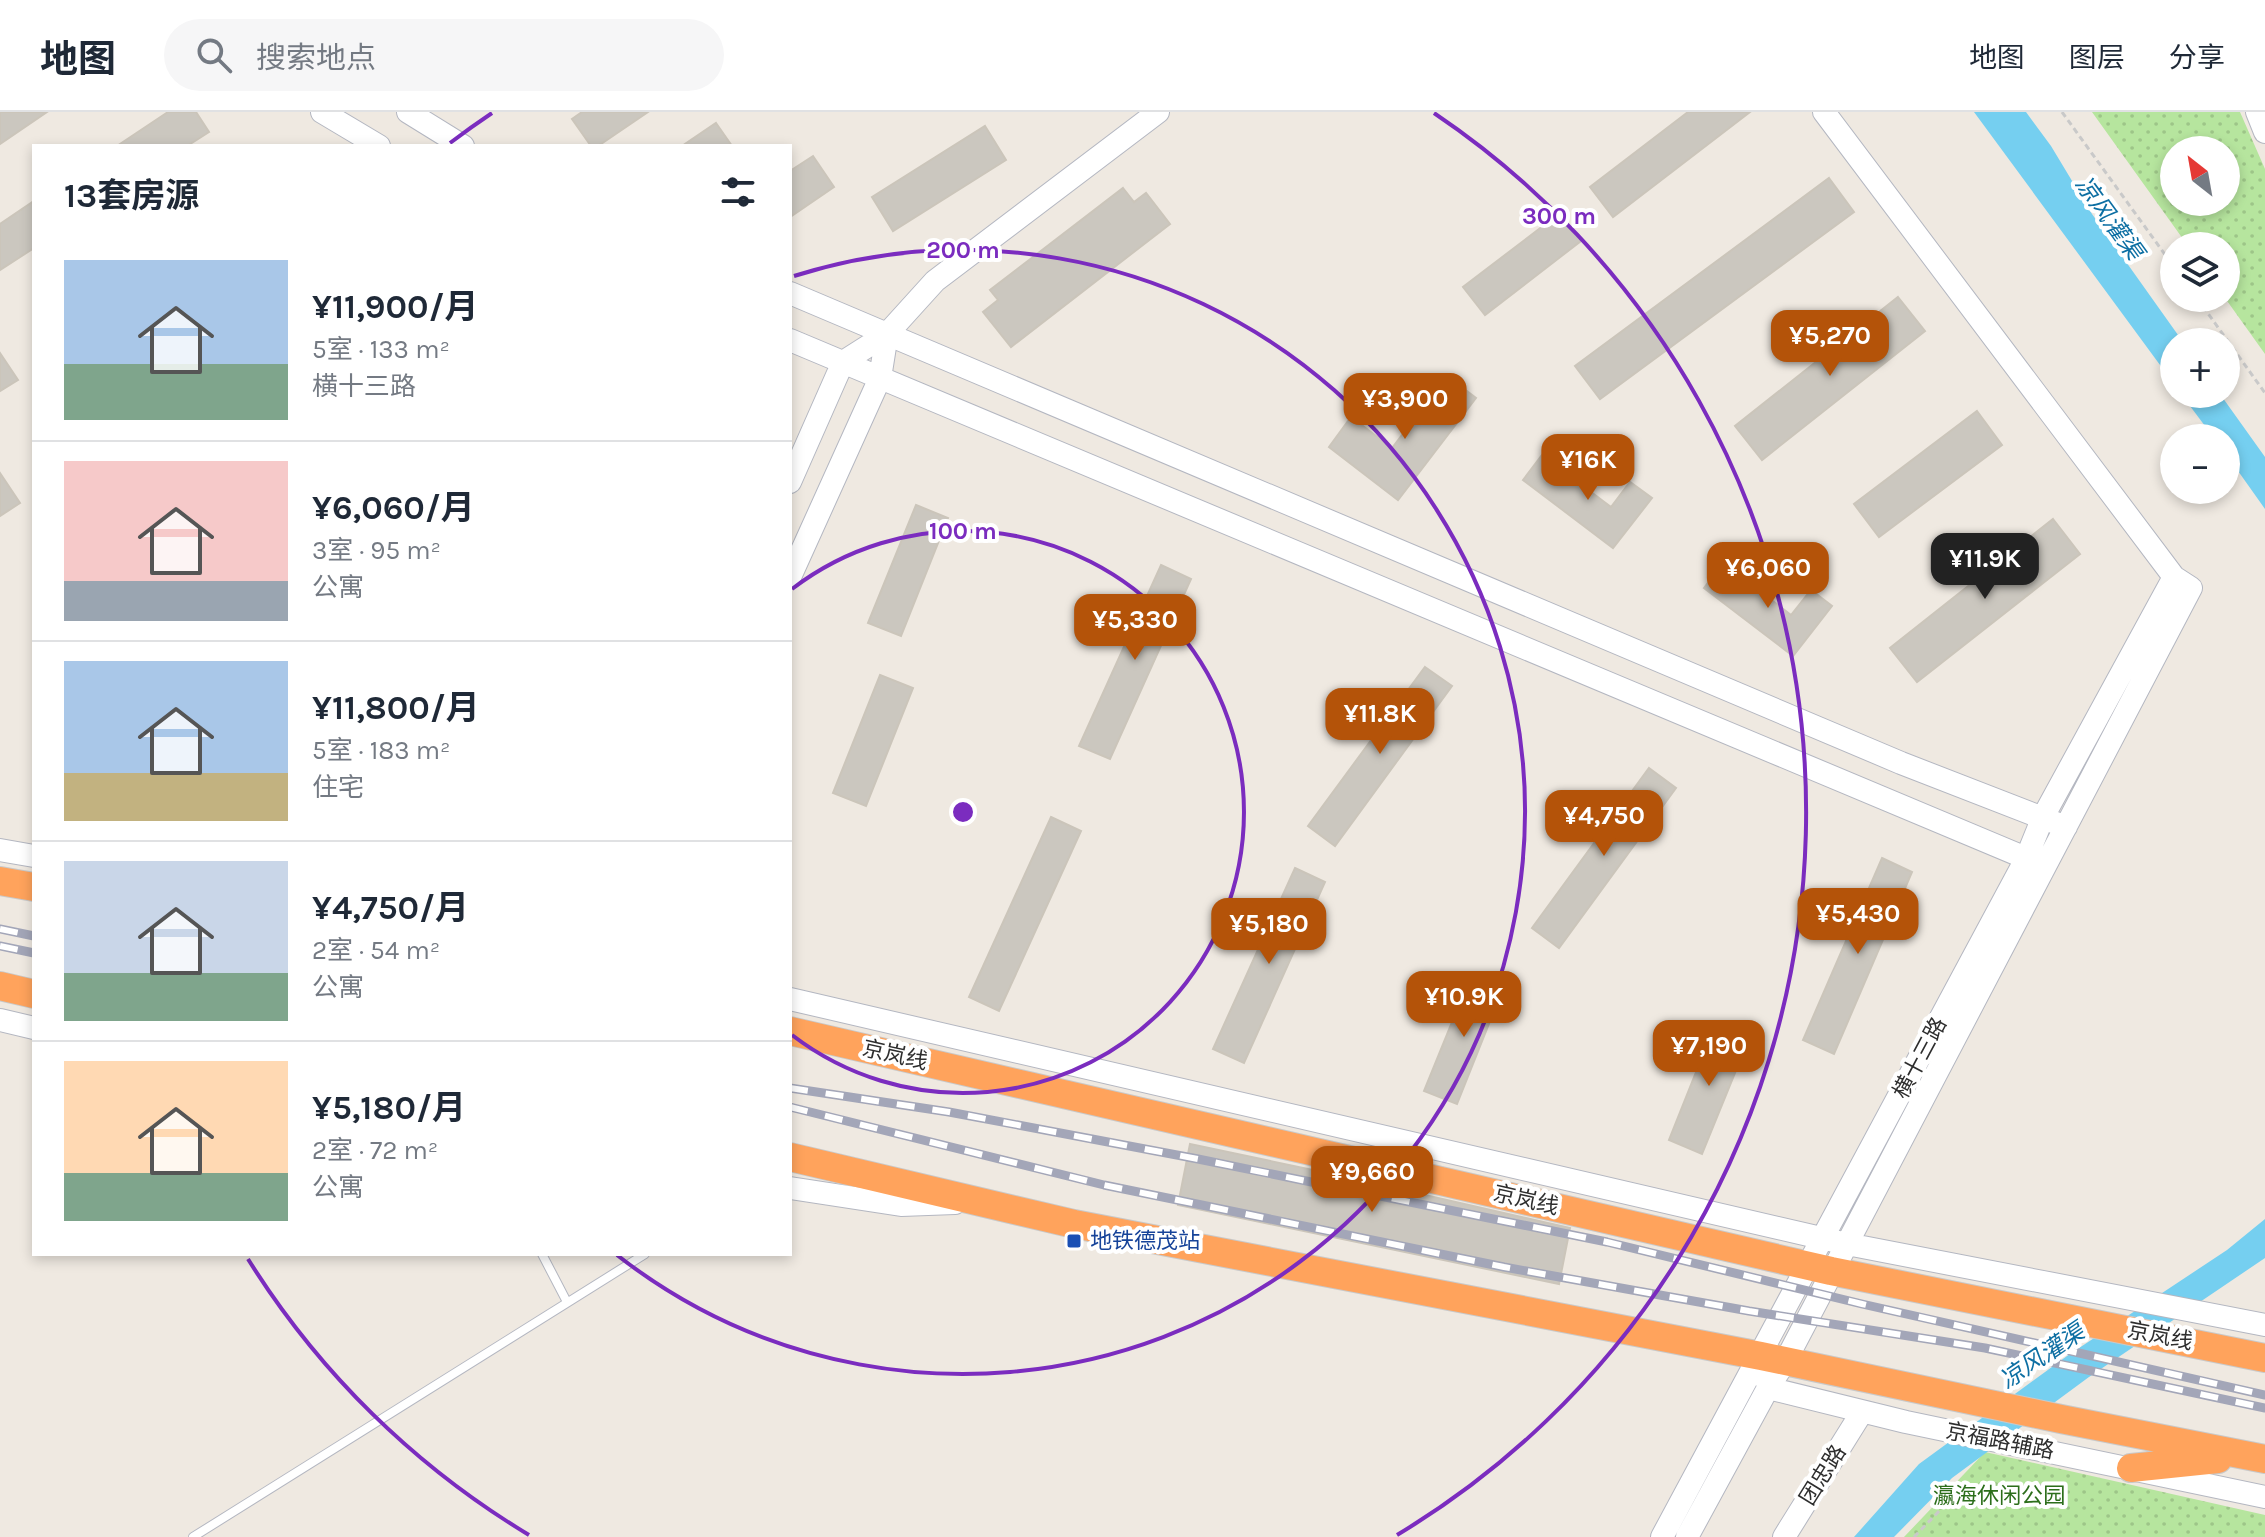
<!DOCTYPE html>
<html lang="zh">
<meta charset="utf-8">
<style>
body{margin:0;font-family:Karla,"Noto Sans SC",sans-serif;background:#f6f6f7;color:#1f2937;height:100vh;display:flex;flex-direction:column;font-size:30px;white-space:nowrap}
*{box-sizing:border-box;margin:0}
p{font-size:26px;color:#747a83}
.icon{flex:none;width:44px;height:44px;fill:none;stroke:currentColor;stroke-width:2;stroke-linecap:round;stroke-linejoin:round}
.map{position:relative;flex:1;overflow:hidden}
.drawer{position:absolute;left:32px;top:32px;width:760px;height:1112px;display:flex;flex-direction:column;background:#fff;border-radius:0px;box-shadow:0 4px 12px #0003}
.drawer>*{flex:none}
.needle{width:52px;rotate:329deg}
.fabs{position:absolute;left:2160px;top:24px;display:grid;gap:16px}
.fabs a{display:grid;place-items:center;width:80px;height:80px;border-radius:50%;background:#fff;box-shadow:0 4px 12px #0003;font-size:40px}
.price{position:absolute;translate:-50% -68px;padding:0 18px;border-radius:16px;background:#b45309;color:#fff;font-size:26px;line-height:52px;filter:drop-shadow(0 2px 4px #0008)}
.price::after{content:'';position:absolute;left:50%;top:48px;width:24px;height:18px;margin-left:-12px;background:inherit;clip-path:polygon(0 0,100% 0,50% 100%)}
.price.current{background:#222;color:#fff}
ul{padding:0;list-style:none}
li{display:flex;align-items:center;gap:24px;height:200px;padding:0 32px}
li+li{border-top:2px solid #e0e1e3}
li span{display:grid;place-items:center;flex:none;width:224px;height:160px;border-radius:0px;color:#555}
li>.icon{margin-inline-start:auto}
span .icon{width:96px;height:96px;fill:#fffc;stroke-width:1}
li b{font-size:34px}
h2{display:flex;justify-content:space-between;align-items:center;height:96px;padding:0 32px;font-size:34px}
header{display:flex;align-items:center;gap:48px;box-sizing:border-box;height:112px;padding:0 40px;background:#fff;border-bottom:2px solid #e0e1e3}
header strong{font-size:38px}
nav{display:flex;gap:44px;margin-inline-start:auto;font-size:28px}
.search{width:560px;height:72px;background:#f6f6f7;display:flex;align-items:center;gap:20px;box-sizing:border-box;padding:0 28px;border-radius:44px;color:#747a83;font-size:30px}
.map>svg:first-child{display:block}
</style>
<header>
<strong>地图</strong>
<div class="search"><svg class="icon" aria-label="search" viewBox="0 0 24 24"><circle cx="10" cy="10" r="6"/><path d="M15 15l6 6"/></svg>搜索地点</div>
<nav><a>地图</a><a>图层</a><a>分享</a></nav>
</header>
<div class="map">
<svg width="2265" height="1425" viewBox="0 0 2265 1425">
<defs>
<pattern id="green-dots" width="8" height="8" patternUnits="userSpaceOnUse" patternTransform="scale(2)"><rect width="8" height="8" fill="#b6e59e"/><path d="M2 2h.1M6 6h.1" fill="none" stroke="#9dc588" stroke-width="1.8" stroke-linecap="round"/></pattern>
</defs>
<rect width="100%" height="100%" fill="#efe9e1"/>
<path fill="url(#green-dots)" fill-rule="evenodd" d="M2092 0H2240L2265 57V242L2225 186 2226 134H2188ZM2174 38H2226V90H2174Z
M1985 1340 2265 1403V1425H1904Z"/>
<path fill="#75cff0" d="M1974 0H2026L2051 34 2092 102 2183 230H2174V272Z
M2181 282H2220L2265 345V397L2226 342V326H2214Z
M2265 1107V1146L2089 1265 1952 1366 1894 1425H1854L1919 1352 2067 1244 2227 1138Z"/>
<path fill="#cbc7bf" stroke="#cbc5ba" stroke-width="2" d="M0 0H47L0 32Z
M168 0H196L209 20 187 34H117Z
M582 0H648L598 34H591L572 7Z
M1688 0H1750L1613 105 1590 75Z
M716 11 732 34H682Z
M985 14 1006 48 893 119 872 85Z
M813 44 834 75 790 105V59Z
M1829 66 1854 100 1600 287 1575 254Z
M1123 76 1134 90 1146 81 1170 112 1011 235 983 200 998 188 990 178Z
M34 89V136L0 158V112Z
M1560 101 1581 129 1485 203 1463 175Z
M1898 185 1925 219 1762 348 1735 314Z
M0 241 18 268 0 279Z
M1447 264 1476 286 1398 388 1329 335 1351 305 1392 336Z
M1977 299 2002 333 1879 425 1854 392Z
M1542 343 1611 395 1630 370 1652 386 1613 436 1523 368Z
M0 361 20 391 0 404Z
M916 393 948 406 901 524 868 511Z
M2053 407 2080 442 1917 570 1890 536Z
M1723 451 1791 503 1811 478 1832 494 1793 544 1704 476Z
M1161 453 1191 467 1110 647 1079 634Z
M1425 555 1452 574 1335 734 1308 714Z
M880 563 913 576 866 694 833 681Z
M1649 656 1676 676 1559 836 1532 816Z
M1051 705 1081 719 999 899 969 885Z
M1882 746 1912 760 1834 942 1803 928Z
M1295 756 1325 770 1244 951 1213 937Z
M1472 861 1504 874 1457 992 1424 979Z
M1716 910 1750 924 1702 1042 1669 1028Z
M1190 1032 1346 1065 1570 1116 1559 1172 1178 1093Z"/>
<g fill="none" stroke-linecap="round" stroke-linejoin="round">
<g stroke="#b4b7c1" stroke-width="10">
<path id="lane" d="M542 1142 567 1190
M193 1425 645 1142"/>
</g>
<g stroke="#b4b7c1" stroke-width="24">
<path id="secondary" d="M322 0 379 34
M408 0 463 34
M2257 0 2265 20
M790 181 1901 651 2066 715
M790 228 2045 754
M790 370 843 250 887 222 935 169 1158 0
M790 465 880 266 887 222
M0 738 34 744
M790 887 1847 1132 2265 1213
M0 908 34 916
M790 1076 901 1093 955 1091
M1766 1265 1768 1276 1906 1310 2265 1385
M1662 1425 2026 747 2043 705 2174 465
M1687 1425 1768 1276 1785 1250 2191 476 2174 465 1824 0
M1784 1425 1862 1300"/>
</g>
<g stroke="#c9c9c9" stroke-width="30">
<path id="highway" d="M0 769 34 775
M0 874 34 882
M790 919 1831 1159 2265 1246
M790 1045 1074 1112 1761 1244 2061 1307 2265 1347
M2131 1356 2218 1347"/>
</g>
<path stroke="#c9c9c9" stroke-width="3" stroke-dasharray="6 4" stroke-linecap="butt" d="M2062 0 2174 155
M2197 186 2265 281
M1914 1425 1946 1392 1965 1383 2054 1372"/>
<use href="#lane" stroke="#fff" stroke-width="8"/>
<use href="#secondary" stroke="#fff" stroke-width="22"/>
<use href="#highway" stroke="#ffa35c" stroke-width="28"/>
<g stroke="#a3a6b8" stroke-width="9">
<path id="rail" d="M0 817 34 824
M0 834 34 841
M790 976 949 1000 1198 1047 1607 1130 1862 1192 2265 1283
M790 995 1104 1073 1504 1155 1749 1199 1985 1236 2265 1296"/>
</g>
<use href="#rail" stroke="#fff" stroke-width="6" stroke-dasharray="18" stroke-linecap="butt"/>
</g>
<g fill="none" stroke="#7b2cbf" stroke-width="4">
<path d="M792 477A281 281 0 1 1 792 923"/>
<path d="M794 164A562 562 0 1 1 617 1143"/>
<path d="M529 1423A843 843 0 0 1 248 1147M450 31A843 843 0 0 1 492 1M1434 1A843 843 0 0 1 1397 1423"/>
</g>
<rect fill="#1a4fb4" stroke="#fff" stroke-width="3" x="1066" y="1121" width="16" height="16" rx="4"/>
<g text-anchor="middle" dominant-baseline="central" stroke-width="8" stroke-linejoin="round" paint-order="stroke">
<g font-size="22" fill="#2e2e2e" stroke="#fff">
<text transform="translate(895 943) rotate(13)">京岚线</text>
<text transform="translate(1920 946) rotate(-62)">横十三路</text>
<text transform="translate(1526 1088) rotate(13)">京岚线</text>
<text transform="translate(2160 1224) rotate(11)">京岚线</text>
<text transform="translate(2000 1329) rotate(11)">京福路辅路</text>
<text transform="translate(1823 1363) rotate(-58)">团忠路</text>
</g>
<g font-size="22" fill="#164399" stroke="#fff" text-anchor="start">
<text x="1090" y="1129">地铁德茂站</text>
</g>
<g font-size="22" fill="#2c6e1b" stroke="#fff">
<text x="1999" y="1384">瀛海休闲公园</text>
</g>
<g font-size="24" font-style="italic" fill="#0d6fa3" stroke="#fff">
<text transform="translate(2109 106) rotate(54)">凉风灌渠</text>
<text transform="translate(2042 1244) rotate(-34)">凉风灌渠</text>
</g>
</g>
<circle cx="963" cy="700" r="12" fill="#7b2cbf" stroke="#fff" stroke-width="4"/>
<g font-size="24" text-anchor="middle" font-weight="bold" fill="#7b2cbf" stroke="#fff" stroke-width="8" stroke-linejoin="round" paint-order="stroke">
<text x="1559" y="112">300 m</text>
<text x="963" y="146">200 m</text>
<text x="963" y="427">100 m</text>
</g>
</svg>
<div class="fabs">
<a><svg class="needle" viewBox="-14 -14 28 28"><path d="M0-13l5 13h-10z" fill="#e53935"/><path d="M0 13l5-13h-10z" fill="#747a83"/></svg></a>
<a><svg class="icon" aria-label="layers" viewBox="0 0 24 24"><path d="M12 4l9 5-9 5-9-5zM3 14l9 5 9-5"/></svg></a>
<a>+</a>
<a>−</a>
</div>
<b class="price" style="left:1830px;top:266px">¥5,270</b>
<b class="price" style="left:1405px;top:329px">¥3,900</b>
<b class="price" style="left:1588px;top:390px">¥16K</b>
<b class="price current" style="left:1985px;top:489px">¥11.9K</b>
<b class="price" style="left:1768px;top:498px">¥6,060</b>
<b class="price" style="left:1135px;top:550px">¥5,330</b>
<b class="price" style="left:1380px;top:644px">¥11.8K</b>
<b class="price" style="left:1604px;top:746px">¥4,750</b>
<b class="price" style="left:1858px;top:844px">¥5,430</b>
<b class="price" style="left:1269px;top:854px">¥5,180</b>
<b class="price" style="left:1464px;top:927px">¥10.9K</b>
<b class="price" style="left:1709px;top:976px">¥7,190</b>
<b class="price" style="left:1372px;top:1102px">¥9,660</b>
<section class="drawer">
<h2>13套房源<svg class="icon" aria-label="filters" viewBox="0 0 24 24"><path d="M4 7h16M4 17h16"/><circle cx="9" cy="7" r="2"/><circle cx="15" cy="17" r="2"/></svg></h2>
<ul>
<li><span style="background:linear-gradient(#a9c7e8 65%,#7fa58c 0)"><svg class="icon" aria-label="home" viewBox="0 0 24 24"><path d="M3 11l9-7 9 7M6 9v11h12V9"/></svg></span><div><b>¥11,900/月</b><p>5室 · 133 m²</p><p>横十三路</p></div></li>
<li><span style="background:linear-gradient(#f6c9c9 75%,#9aa5b1 0)"><svg class="icon" aria-label="home" viewBox="0 0 24 24"><path d="M3 11l9-7 9 7M6 9v11h12V9"/></svg></span><div><b>¥6,060/月</b><p>3室 · 95 m²</p><p>公寓</p></div></li>
<li><span style="background:linear-gradient(#a9c7e8 70%,#c2b280 0)"><svg class="icon" aria-label="home" viewBox="0 0 24 24"><path d="M3 11l9-7 9 7M6 9v11h12V9"/></svg></span><div><b>¥11,800/月</b><p>5室 · 183 m²</p><p>住宅</p></div></li>
<li><span style="background:linear-gradient(#c9d6e8 70%,#7fa58c 0)"><svg class="icon" aria-label="home" viewBox="0 0 24 24"><path d="M3 11l9-7 9 7M6 9v11h12V9"/></svg></span><div><b>¥4,750/月</b><p>2室 · 54 m²</p><p>公寓</p></div></li>
<li><span style="background:linear-gradient(#ffd9b3 70%,#7fa58c 0)"><svg class="icon" aria-label="home" viewBox="0 0 24 24"><path d="M3 11l9-7 9 7M6 9v11h12V9"/></svg></span><div><b>¥5,180/月</b><p>2室 · 72 m²</p><p>公寓</p></div></li>
</ul>
</section>
</div>
